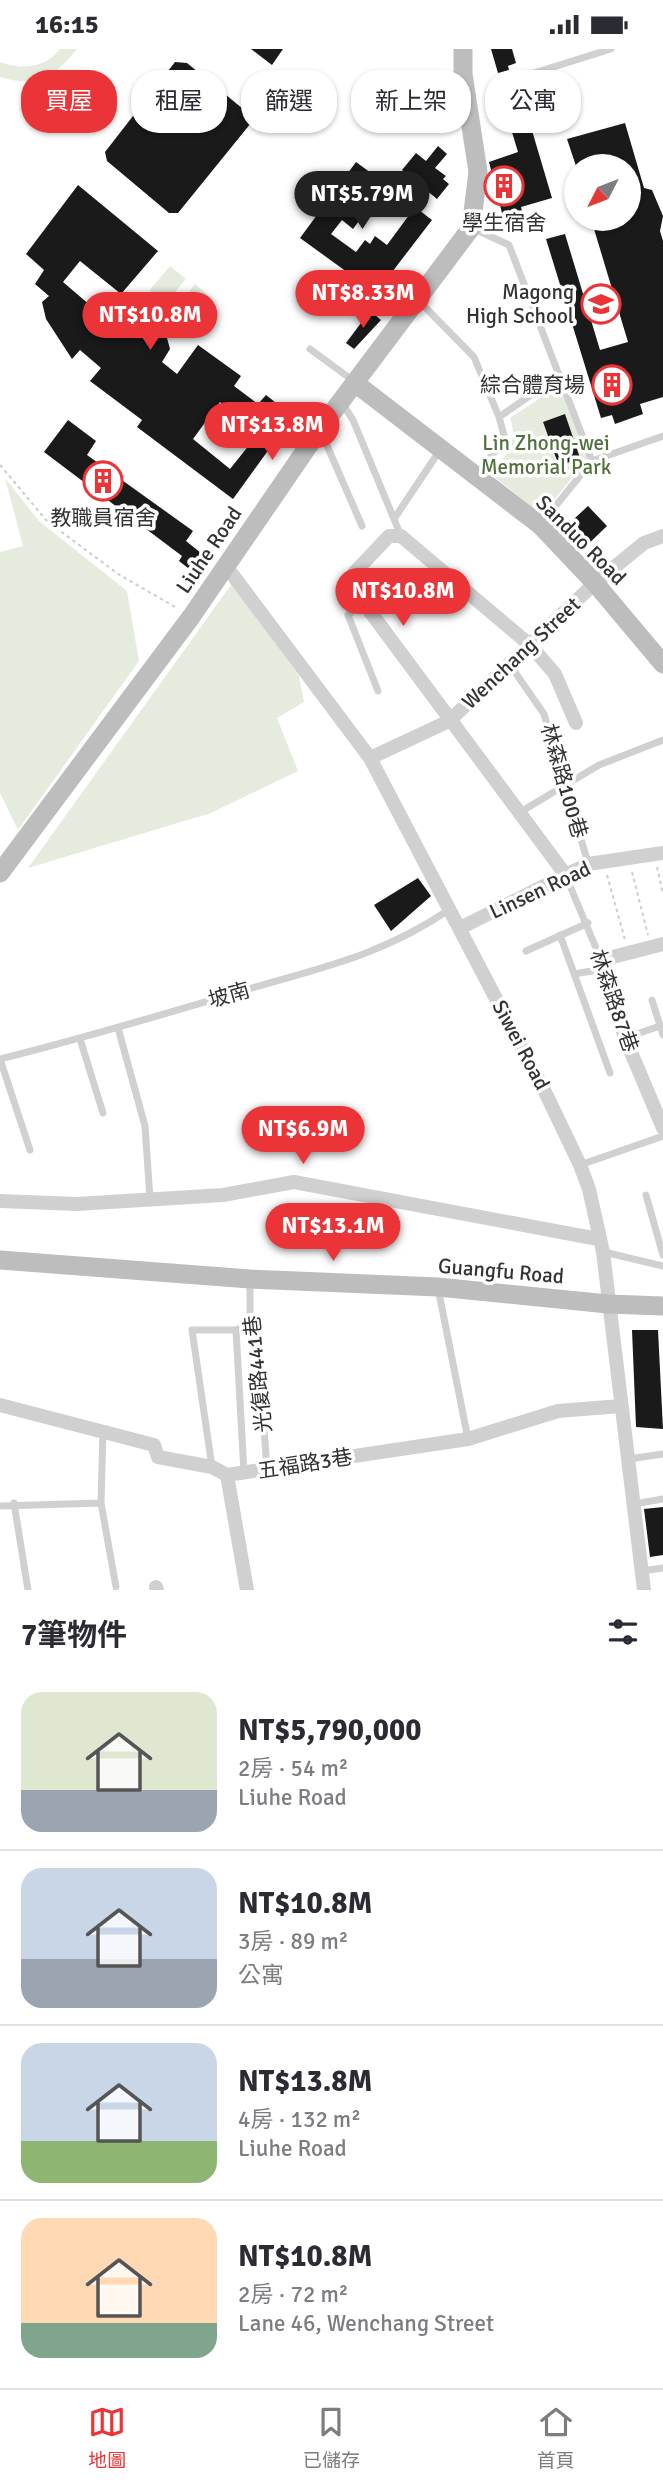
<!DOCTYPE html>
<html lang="zh-TW">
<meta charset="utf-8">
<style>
body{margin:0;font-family:Signika,"Noto Sans TC",sans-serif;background:#f2f2f3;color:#2b2b33;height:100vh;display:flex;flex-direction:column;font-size:26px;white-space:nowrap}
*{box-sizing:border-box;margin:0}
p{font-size:23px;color:#7c7c81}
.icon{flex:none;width:38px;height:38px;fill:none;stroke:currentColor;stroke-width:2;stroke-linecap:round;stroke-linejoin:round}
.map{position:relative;height:1541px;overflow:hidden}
.panel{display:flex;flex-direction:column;background:#fff;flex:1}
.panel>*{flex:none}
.banner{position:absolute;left:21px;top:21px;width:621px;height:63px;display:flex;gap:14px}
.needle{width:46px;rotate:228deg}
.fabs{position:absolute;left:564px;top:105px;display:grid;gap:14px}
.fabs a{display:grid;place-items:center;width:77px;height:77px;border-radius:50%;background:#fff;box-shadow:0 2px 5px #0004;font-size:35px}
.price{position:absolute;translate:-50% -60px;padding:0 16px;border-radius:24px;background:#eb3437;color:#fff;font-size:23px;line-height:46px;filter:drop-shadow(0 2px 4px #0008)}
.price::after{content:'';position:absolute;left:50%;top:42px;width:21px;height:16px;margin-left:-10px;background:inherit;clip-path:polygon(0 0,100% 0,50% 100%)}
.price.current{background:#222;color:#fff}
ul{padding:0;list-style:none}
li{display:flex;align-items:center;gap:21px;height:175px;padding:0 21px}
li+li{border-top:2px solid #e1e1e2}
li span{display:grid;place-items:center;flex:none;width:196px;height:140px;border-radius:21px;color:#555}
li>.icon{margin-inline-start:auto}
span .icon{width:84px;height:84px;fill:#fffc;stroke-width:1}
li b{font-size:30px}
h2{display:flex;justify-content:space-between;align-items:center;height:84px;padding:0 21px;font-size:30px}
.pill{padding:0 24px;border-radius:28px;background:#fff;box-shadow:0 2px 5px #0004;font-size:24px;line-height:63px}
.pill.current{background:#eb3437;color:#fff}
.status{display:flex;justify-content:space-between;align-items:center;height:49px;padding:0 35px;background:#fff;direction:ltr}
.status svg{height:19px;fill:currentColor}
.tab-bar{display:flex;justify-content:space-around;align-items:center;height:98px;border-top:2px solid #e1e1e2;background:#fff;font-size:19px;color:#7c7c81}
.tab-bar a{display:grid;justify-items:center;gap:4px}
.tab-bar .current{color:#eb3437}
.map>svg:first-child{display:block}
</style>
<div class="status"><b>16:15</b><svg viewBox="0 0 49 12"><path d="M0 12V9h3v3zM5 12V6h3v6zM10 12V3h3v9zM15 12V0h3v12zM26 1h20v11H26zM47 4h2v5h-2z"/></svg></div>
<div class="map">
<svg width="663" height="1541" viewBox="0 0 663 1541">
<rect width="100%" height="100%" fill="#fff"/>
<path fill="#e5ecde" d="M60 0H77C55 28 36 39 0 28V13C22 21 45 19 60 0Z
M170 217 186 230 170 249 149 242Z
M195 235 212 250 192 276 179 256Z
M560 336 588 409 542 466 491 425C506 406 519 394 510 369Z
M5 429 39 472 127 542 139 612 18 781 0 744V503L23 497Z
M233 533 299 627 304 653 277 669 298 722 211 764 28 819Z"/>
<path fill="#1a1a1a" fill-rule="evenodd" d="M251 0H283L272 16Z
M491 0H512L516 14 508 17 509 21 498 24Z
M175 13 187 14 248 64 251 74 178 164H169L107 112 105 103Z
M520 41 552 149 521 158 522 162 511 165 509 161 502 164 489 113 518 103 501 47Z
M625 74 644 139 652 141 663 167 660 182 663 192V348L640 355 643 365 615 375 612 366 601 369 546 190 565 185 600 301 628 293 591 170H628V117H576L567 90Z
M438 97 447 105 435 119 446 127 443 130 449 135 437 150 402 121 416 104 426 112Z
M356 113 386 135 353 180 342 171 331 185 356 203 365 191 370 195 375 187 387 196 415 158 432 171 376 244 300 189Z
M78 136 158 202 121 245 80 212 63 233 105 269 103 271 120 280 125 273 139 265 149 267 164 278 170 300 162 313 177 325 198 296 241 327 234 337 258 355 266 346 293 367 233 450 137 378 142 371 90 332 101 319 80 301 72 310 46 270 42 253 49 247 35 235 44 221 26 205ZM220 353 250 375 244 382 254 390 230 420 193 390Z
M370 262 381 271 354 300 346 294Z
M565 365 580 409 559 417 543 373Z
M68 371 96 392 87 406 193 482 186 492 201 504 188 519 179 512 182 507 44 403Z
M588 457 607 477 581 502 562 481Z
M418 829 431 847 391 882 374 856Z
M632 1281H658L663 1380 636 1378Z
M663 1458V1506L650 1508 644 1460Z"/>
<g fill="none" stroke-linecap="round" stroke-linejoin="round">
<path stroke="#cdcdcd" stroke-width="2" stroke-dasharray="3.5 3.5" stroke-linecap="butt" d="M0 416 47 472 118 525 177 559
M657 818 663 845
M632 823 648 886
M607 826 625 891"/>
<path stroke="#d0d0d0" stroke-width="7" d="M505 33 611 0
M472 179 509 196 592 412
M418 251 474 308 499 368 505 390 477 425
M310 300 355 333
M342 354 353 371 401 487
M499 368 560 326
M322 385 362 477
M394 470 440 401
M541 475 592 412 663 387
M363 553 348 566 378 642
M510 616 544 665 588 814
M517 765 599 716 663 691
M565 825 601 911
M560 886 610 1024
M526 902 588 874
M574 925 603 920
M652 951 663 986
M118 979 145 1077 150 1150
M625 989 660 977
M80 990 103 1064
M30 1101 0 1010C81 990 161 966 242 942 322 918 378 908 449 861
M580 1116 663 1087
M646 1146 663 1206
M604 1203 663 1217
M250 1231V1275L259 1312 267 1420
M438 1239 468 1390
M236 1281 244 1423
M103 1383 101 1454 116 1538
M629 1410 663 1405
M212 1418 192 1281H236L250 1275
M14 1454 28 1541
M634 1455 663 1450
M0 1457 101 1454
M642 1522 663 1519"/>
<path stroke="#d0d0d0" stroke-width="14" d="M226 517 370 709 547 1047 580 1116 589 1140 603 1203 644 1541
M370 709 449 672 595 534 644 494 663 487
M565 825 363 553 354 538 353 525 389 487H401L530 596 555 625 576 674
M460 879 588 815 663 804
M663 895 601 911 625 989 663 1079
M0 1152 77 1155 223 1146 294 1133 598 1190
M0 1356 154 1396 158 1408 212 1418 227 1426 468 1390 558 1362 621 1357
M227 1426 247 1541
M156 1538 157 1541"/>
<path stroke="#bdbdbd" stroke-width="19" d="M355 334 540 476 595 534 663 615
M0 824 191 568 320 380 471 179 478 123 463 25V0
M0 1211 250 1230 438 1238 608 1255 663 1257"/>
</g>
<defs>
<g id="building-ring" transform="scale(2.0125)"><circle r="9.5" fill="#fff" stroke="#eb3437" stroke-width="1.5"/><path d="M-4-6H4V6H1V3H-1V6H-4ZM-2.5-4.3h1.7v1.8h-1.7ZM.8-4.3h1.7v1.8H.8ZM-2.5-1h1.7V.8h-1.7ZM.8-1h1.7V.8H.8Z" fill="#eb3437"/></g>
<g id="school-ring" transform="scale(2.0125)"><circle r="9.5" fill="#fff" stroke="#eb3437" stroke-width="1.5"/><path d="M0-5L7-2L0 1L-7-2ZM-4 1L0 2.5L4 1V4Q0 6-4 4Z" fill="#eb3437"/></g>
</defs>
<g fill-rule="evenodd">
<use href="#building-ring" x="504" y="137"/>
<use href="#school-ring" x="601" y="255"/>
<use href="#building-ring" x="612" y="336"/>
<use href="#building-ring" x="103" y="432"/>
</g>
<g text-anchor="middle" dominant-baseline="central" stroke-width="7" stroke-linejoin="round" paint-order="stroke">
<g font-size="21" fill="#333" stroke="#fff">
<text x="504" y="174">學生宿舍</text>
<text x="574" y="243" text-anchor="end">Magong<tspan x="574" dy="24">High School</tspan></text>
<text x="585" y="336" text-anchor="end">綜合體育場</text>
<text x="103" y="469">教職員宿舍</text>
</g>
<g font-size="21" fill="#52713d" stroke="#fff">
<text x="546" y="394">Lin Zhong-wei<tspan x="546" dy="24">Memorial Park</tspan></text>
</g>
<g font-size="21" fill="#333" stroke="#fff">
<text transform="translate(581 491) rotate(45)">Sanduo Road</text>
<text transform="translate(209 501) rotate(-56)">Liuhe Road</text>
<text transform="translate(521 604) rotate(-43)">Wenchang Street</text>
<text transform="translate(564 732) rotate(74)">林森路100巷</text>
<text transform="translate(540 841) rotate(-25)">Linsen Road</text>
<text transform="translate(229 946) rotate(-16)">坡南</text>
<text transform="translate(614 952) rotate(71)">林森路87巷</text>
<text transform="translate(521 996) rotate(62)">Siwei Road</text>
<text transform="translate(501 1222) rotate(5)">Guangfu Road</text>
<text transform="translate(258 1325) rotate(-96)">光復路441巷</text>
<text transform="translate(305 1415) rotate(-9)">五福路3巷</text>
</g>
</g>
</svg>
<div class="fabs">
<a><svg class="needle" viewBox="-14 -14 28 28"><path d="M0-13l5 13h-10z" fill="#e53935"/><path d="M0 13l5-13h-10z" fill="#7c7c81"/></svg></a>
</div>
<b class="price current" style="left:362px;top:182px">NT$5.79M</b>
<b class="price" style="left:363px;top:281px">NT$8.33M</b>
<b class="price" style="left:150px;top:303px">NT$10.8M</b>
<b class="price" style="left:272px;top:413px">NT$13.8M</b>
<b class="price" style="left:403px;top:579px">NT$10.8M</b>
<b class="price" style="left:303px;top:1117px">NT$6.9M</b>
<b class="price" style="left:333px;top:1214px">NT$13.1M</b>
<div class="banner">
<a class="pill current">買屋</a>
<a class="pill">租屋</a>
<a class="pill">篩選</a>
<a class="pill">新上架</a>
<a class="pill">公寓</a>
</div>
</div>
<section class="panel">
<h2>7筆物件<svg class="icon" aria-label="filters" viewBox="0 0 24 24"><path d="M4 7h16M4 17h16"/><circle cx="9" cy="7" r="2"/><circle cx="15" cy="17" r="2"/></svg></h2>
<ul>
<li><span style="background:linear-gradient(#dfe7d0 70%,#9aa5b1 0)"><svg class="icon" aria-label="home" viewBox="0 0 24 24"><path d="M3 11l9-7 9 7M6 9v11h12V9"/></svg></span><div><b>NT$5,790,000</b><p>2房 · 54 m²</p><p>Liuhe Road</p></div></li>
<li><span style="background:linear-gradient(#c9d6e8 65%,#9aa5b1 0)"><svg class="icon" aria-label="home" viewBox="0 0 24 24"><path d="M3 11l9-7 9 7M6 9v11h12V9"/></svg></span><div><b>NT$10.8M</b><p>3房 · 89 m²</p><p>公寓</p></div></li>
<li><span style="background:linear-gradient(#c9d6e8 70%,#8fb573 0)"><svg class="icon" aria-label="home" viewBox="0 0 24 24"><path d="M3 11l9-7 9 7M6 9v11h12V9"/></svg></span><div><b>NT$13.8M</b><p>4房 · 132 m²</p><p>Liuhe Road</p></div></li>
<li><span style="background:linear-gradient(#ffd9b3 75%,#7fa58c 0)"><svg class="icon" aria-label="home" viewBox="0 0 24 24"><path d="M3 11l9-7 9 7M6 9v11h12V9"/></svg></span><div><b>NT$10.8M</b><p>2房 · 72 m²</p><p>Lane 46, Wenchang Street</p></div></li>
</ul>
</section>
<nav class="tab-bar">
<a class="current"><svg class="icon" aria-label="map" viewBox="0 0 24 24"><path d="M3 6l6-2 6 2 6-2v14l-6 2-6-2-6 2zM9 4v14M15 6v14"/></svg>地圖</a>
<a><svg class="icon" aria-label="saved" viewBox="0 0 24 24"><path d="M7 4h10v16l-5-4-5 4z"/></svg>已儲存</a>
<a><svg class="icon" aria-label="home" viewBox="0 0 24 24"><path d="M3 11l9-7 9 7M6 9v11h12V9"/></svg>首頁</a>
</nav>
